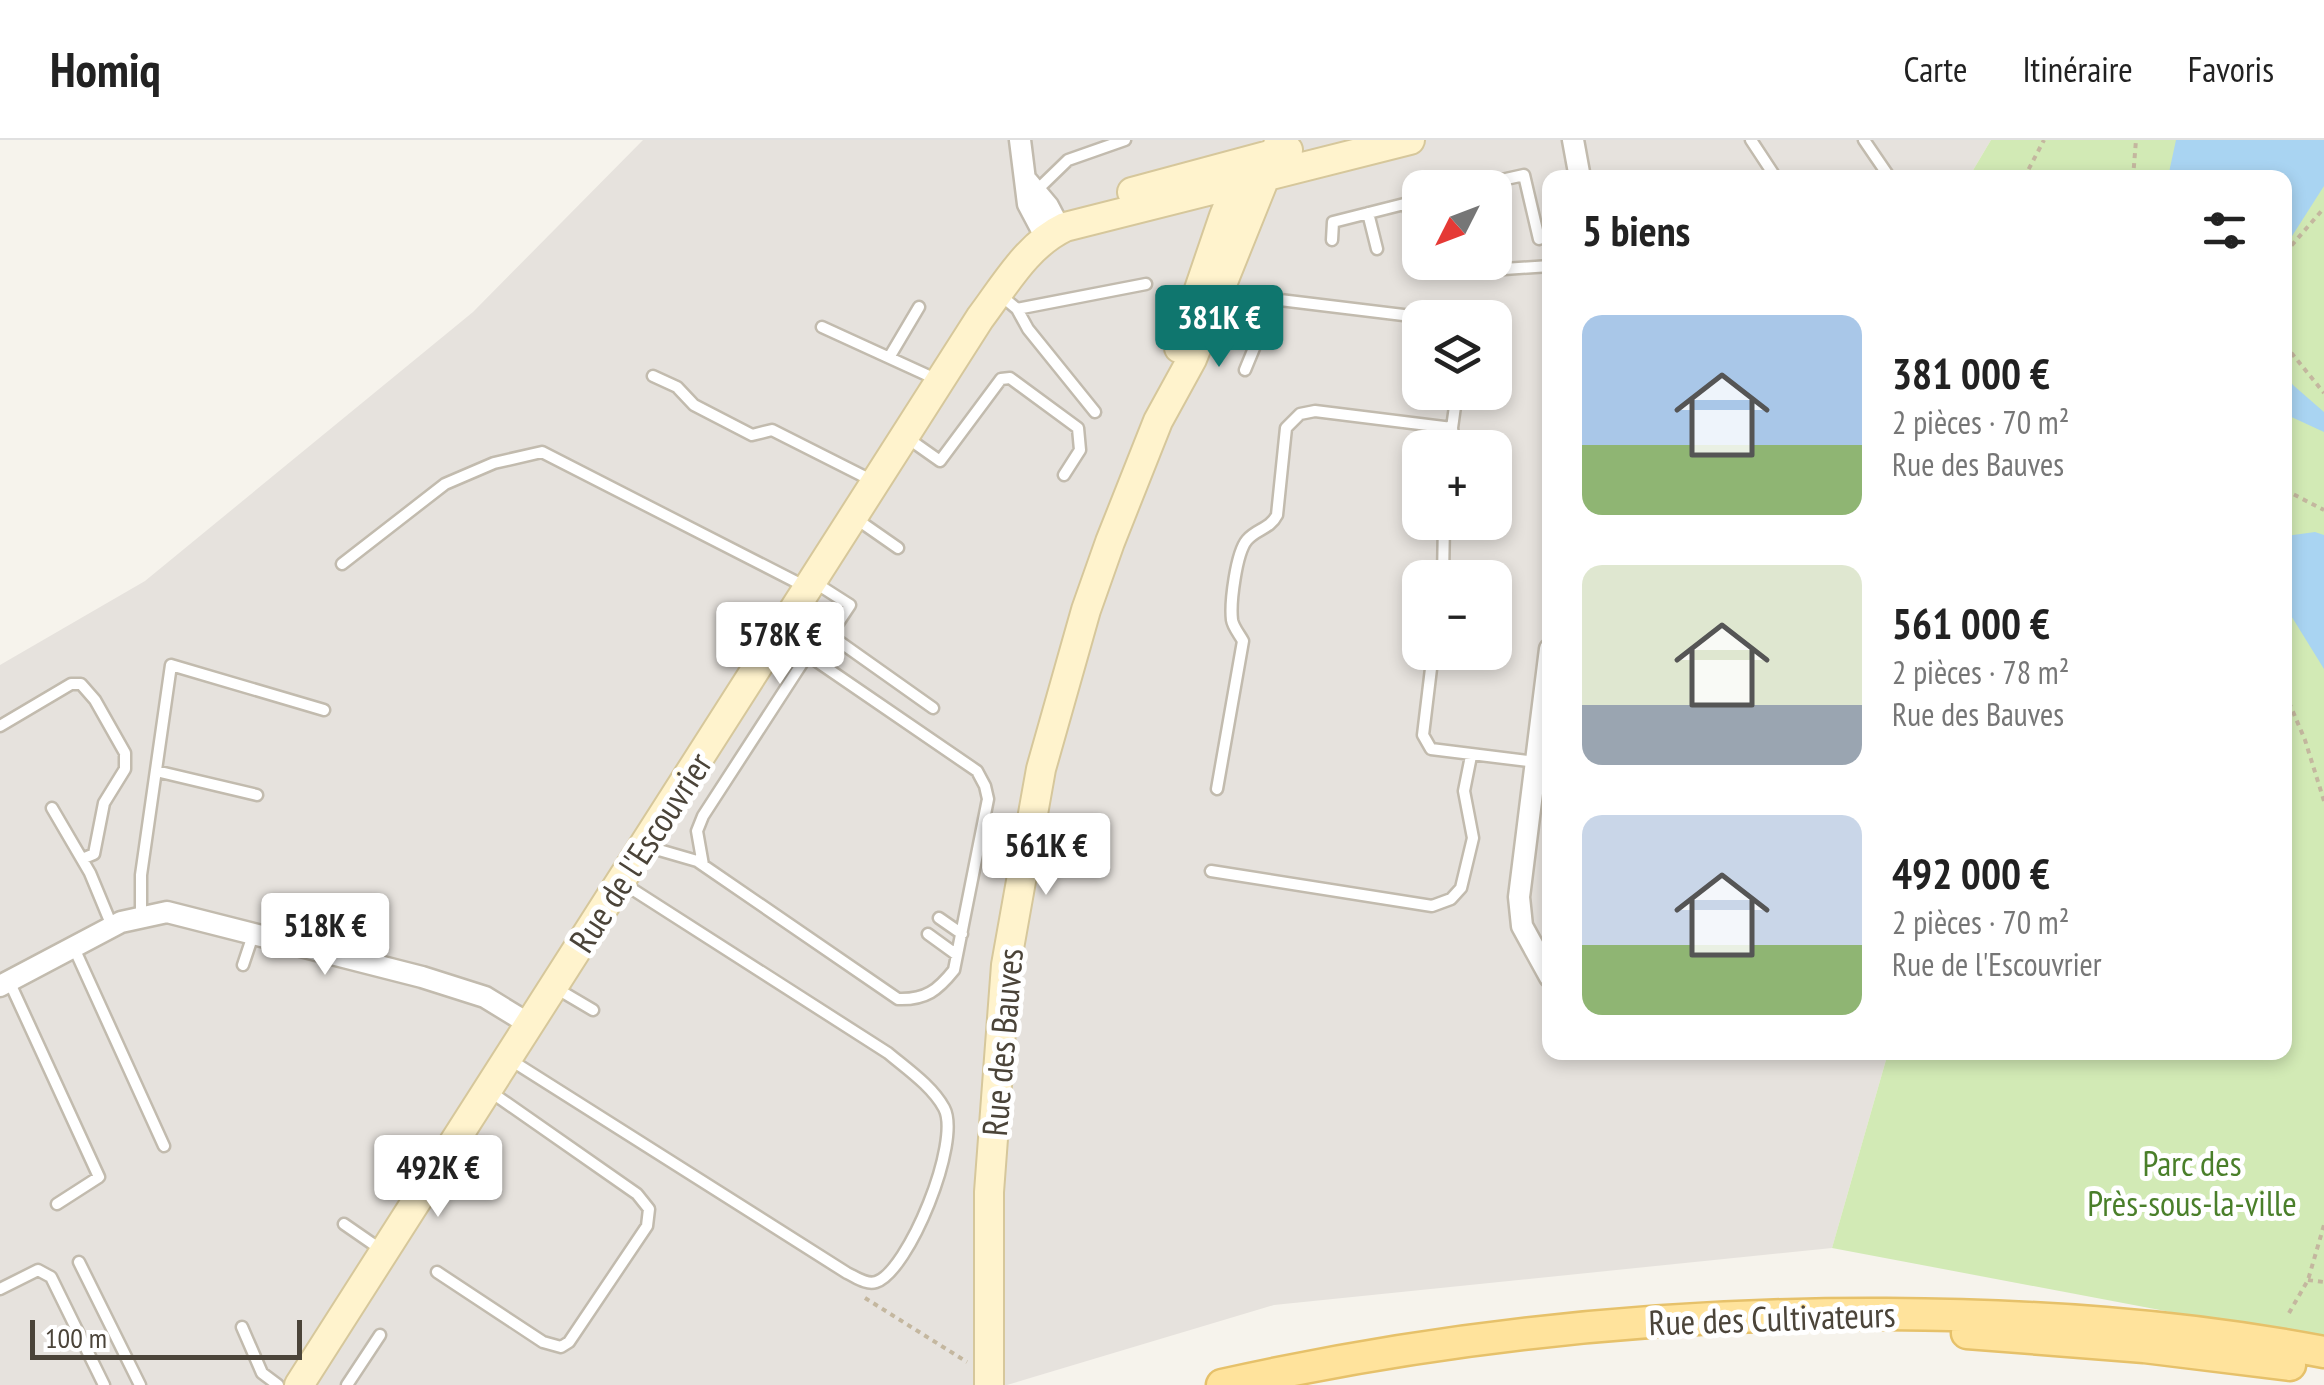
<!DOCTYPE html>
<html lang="fr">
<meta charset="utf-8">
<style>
body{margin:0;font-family:"PT Sans Narrow",sans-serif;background:#f2f2f2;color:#222;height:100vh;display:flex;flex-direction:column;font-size:38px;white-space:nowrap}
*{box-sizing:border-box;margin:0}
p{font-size:32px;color:#767676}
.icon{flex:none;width:55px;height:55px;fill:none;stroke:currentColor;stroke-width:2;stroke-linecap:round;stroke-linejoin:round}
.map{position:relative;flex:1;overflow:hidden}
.drawer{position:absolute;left:1542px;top:30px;width:750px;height:890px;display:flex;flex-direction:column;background:#fff;border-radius:20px;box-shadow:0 5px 15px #0003}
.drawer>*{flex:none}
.needle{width:65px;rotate:228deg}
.controls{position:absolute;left:1402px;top:30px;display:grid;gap:20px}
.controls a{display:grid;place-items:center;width:110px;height:110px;border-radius:20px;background:#fff;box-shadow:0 5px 15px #0003;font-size:50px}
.scale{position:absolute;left:30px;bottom:25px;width:272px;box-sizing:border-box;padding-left:10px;border:5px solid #4b4439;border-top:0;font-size:28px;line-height:35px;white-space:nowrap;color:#4b4439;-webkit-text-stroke:8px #fff;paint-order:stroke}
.price{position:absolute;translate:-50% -85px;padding:0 22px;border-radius:10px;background:#fff;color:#222;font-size:32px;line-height:65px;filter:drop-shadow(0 2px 5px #0008)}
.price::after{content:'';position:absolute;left:50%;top:60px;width:30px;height:22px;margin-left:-15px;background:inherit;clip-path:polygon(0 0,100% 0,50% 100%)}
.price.selected{background:#0f766e;color:#fff}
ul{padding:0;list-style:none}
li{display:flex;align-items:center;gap:30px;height:250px;padding:0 40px}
li span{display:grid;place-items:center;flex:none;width:280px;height:200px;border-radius:20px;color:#555}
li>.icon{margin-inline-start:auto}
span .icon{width:120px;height:120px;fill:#fffc;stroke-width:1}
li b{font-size:42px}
h2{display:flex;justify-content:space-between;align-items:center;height:120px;padding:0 40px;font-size:42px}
header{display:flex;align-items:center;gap:60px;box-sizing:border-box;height:140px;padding:0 50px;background:#fff;border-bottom:2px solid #e0e0e0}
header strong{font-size:48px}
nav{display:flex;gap:55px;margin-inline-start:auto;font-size:35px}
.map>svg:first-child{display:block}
</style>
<header>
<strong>Homiq</strong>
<nav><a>Carte</a><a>Itinéraire</a><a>Favoris</a></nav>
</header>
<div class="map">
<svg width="2324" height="1245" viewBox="0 0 2324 1245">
<rect width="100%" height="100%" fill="#f6f3ec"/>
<path fill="#e6e2dd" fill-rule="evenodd" d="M643 0H1991L1969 37 1550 38V912L1888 913 1832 1108 1274 1165 1007 1245H0V525L145 441 473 172ZM1420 48H1495V122H1420ZM1420 178H1495V252H1420ZM1420 308H1495V382H1420ZM1420 438H1495V512H1420Z"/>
<path fill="#d2eab5" d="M1991 0H2324V1201L1832 1108 1888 913 2285 912V38L1969 37Z"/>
<path fill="#a9d4f2" d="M2176 0H2324V46L2285 107V38L2168 37Z
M2285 233 2293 245 2324 272V292L2285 274Z
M2315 392 2324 395V529L2285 466V399L2286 396Z"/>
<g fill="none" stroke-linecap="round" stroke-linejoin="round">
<g stroke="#c2bbae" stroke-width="15">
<path id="lane" d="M1751 0 1776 38
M1864 0 1890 38
M1488 43 1524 35 1539 99
M1471 48 1488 43 1489 47
M1035 52 1068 20 1125 0
M1407 64 1420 111
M1368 73 1377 109
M1495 80 1504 129 1550 126
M1332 100 1333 82 1420 60
M998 153 1017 169 1146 144
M1017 169 1028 189 1095 272
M822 187 940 241
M890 216 919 167
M1245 230 1273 162 1280 160 1428 178
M653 236 677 247 694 265 752 295 772 290 875 342
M906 297 940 321 1001 239 1010 238 1078 288 1080 310 1064 335
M1455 308 1452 288 1457 252
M855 378 898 408
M342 424 445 344 494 323 542 312 808 448
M1443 438 1444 382
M814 442 850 465 830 495 933 568
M1433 512 1423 595 1431 609 1536 622
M0 586 71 544H81L95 560 125 613V629L104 663 94 714 82 719
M156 631 257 655
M1217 649 1243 501C1240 495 1233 487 1232 480 1230 463 1236 413 1247 400 1256 389 1270 389 1277 375L1286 288 1300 274 1315 271 1452 288
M52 668 90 733 112 786
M648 701 659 710 697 721 898 859C926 860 938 850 954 830L988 659 985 646 977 631 780 496
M703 725 697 691 703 676 808 514
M1211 731 1432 766 1451 759 1461 748 1473 698 1464 651 1471 616
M141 777V735L171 525 324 570
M939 778 962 794
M928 794 957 815
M74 808 164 1006
M243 825 253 795
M9 841 99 1037 57 1064
M554 847 593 870
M509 919 847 1133C856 1137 866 1145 876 1142 908 1132 962 1001 944 968 932 946 907 929 888 913L621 742
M344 1084 383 1111
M79 1122 140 1245
M437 1132 543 1202 561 1207 569 1202 647 1086 649 1069 637 1054 488 950
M0 1149 38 1130 51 1137 104 1245
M242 1187 262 1233 278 1245
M347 1245 380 1195"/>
</g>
<g stroke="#c2bbae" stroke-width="25">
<path id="street" d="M1020 0 1028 64 1046 98
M1573 0 1580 38
M1027 41 1048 66 1060 89
M1550 509 1519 757 1522 786 1550 837
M0 846 121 782 167 772 422 837 485 857 529 884"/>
</g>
<g stroke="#d6c79b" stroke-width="32">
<path id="secondary" d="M1132 52 1288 10
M1179 208 1224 76 1242 32
M299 1245 980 178C1005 145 1027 105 1065 87L1410 0
M989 1245V1052L1006 825 1041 629 1086 470 1110 402 1158 281 1192 219 1280 0"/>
</g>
<g stroke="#e6c16a" stroke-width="35">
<path id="primary" d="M1967 1193 2144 1207 2290 1225
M1222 1245C1441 1196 1662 1173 1886 1174 2034 1175 2178 1184 2324 1212"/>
</g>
<path stroke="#c4b79f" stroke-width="4" stroke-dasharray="5 5" stroke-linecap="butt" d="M2024 38 2044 0
M2133 38 2136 0
M2285 113 2324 68
M2285 205 2324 253
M2285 350 2324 370
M2285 553 2305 600 2324 661
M2308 1140 2324 1142
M865 1158 967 1222
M2289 1173 2308 1140 2324 1085"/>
<use href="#lane" stroke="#fff" stroke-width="10"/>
<use href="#street" stroke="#fff" stroke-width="20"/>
<use href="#secondary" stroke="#fff3cd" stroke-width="28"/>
<use href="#primary" stroke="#ffe39c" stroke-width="30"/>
</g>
<g text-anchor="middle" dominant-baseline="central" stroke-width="10" stroke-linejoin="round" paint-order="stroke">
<g font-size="35" fill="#4b4439" stroke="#fff">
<text transform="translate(640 712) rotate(-57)">Rue de l'Escouvrier</text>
<text transform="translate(1002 902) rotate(-85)">Rue des Bauves</text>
<text transform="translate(1772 1178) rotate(-2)">Rue des Cultivateurs</text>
</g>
<g font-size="35" fill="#4a7f2a" stroke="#fff">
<text x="2192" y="1023">Parc des<tspan x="2192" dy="40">Près-sous-la-ville</tspan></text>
</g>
</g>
</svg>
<div class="controls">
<a><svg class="needle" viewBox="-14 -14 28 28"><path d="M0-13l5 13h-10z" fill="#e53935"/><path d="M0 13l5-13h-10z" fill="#767676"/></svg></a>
<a><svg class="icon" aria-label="layers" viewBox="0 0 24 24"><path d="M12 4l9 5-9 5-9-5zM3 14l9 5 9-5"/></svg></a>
<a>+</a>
<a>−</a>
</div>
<div class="scale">100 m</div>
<b class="price selected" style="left:1219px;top:230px">381K €</b>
<b class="price" style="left:780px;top:547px">578K €</b>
<b class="price" style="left:1046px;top:758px">561K €</b>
<b class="price" style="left:325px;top:838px">518K €</b>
<b class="price" style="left:438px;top:1080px">492K €</b>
<section class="drawer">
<h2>5 biens<svg class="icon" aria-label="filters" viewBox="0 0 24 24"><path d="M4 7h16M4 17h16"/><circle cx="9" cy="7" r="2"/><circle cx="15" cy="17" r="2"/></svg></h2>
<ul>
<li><span style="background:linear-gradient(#a9c7e8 65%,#8fb573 0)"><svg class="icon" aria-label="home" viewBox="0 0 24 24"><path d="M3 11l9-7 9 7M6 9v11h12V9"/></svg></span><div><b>381 000 €</b><p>2 pièces · 70 m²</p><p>Rue des Bauves</p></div></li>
<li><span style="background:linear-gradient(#dfe7d0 70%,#9aa5b1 0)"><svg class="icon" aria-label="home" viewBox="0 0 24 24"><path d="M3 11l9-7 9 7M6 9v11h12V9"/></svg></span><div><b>561 000 €</b><p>2 pièces · 78 m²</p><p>Rue des Bauves</p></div></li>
<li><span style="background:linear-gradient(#c9d6e8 65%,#8fb573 0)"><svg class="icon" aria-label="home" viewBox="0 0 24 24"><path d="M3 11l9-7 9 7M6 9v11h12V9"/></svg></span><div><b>492 000 €</b><p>2 pièces · 70 m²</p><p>Rue de l'Escouvrier</p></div></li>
</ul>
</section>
</div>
